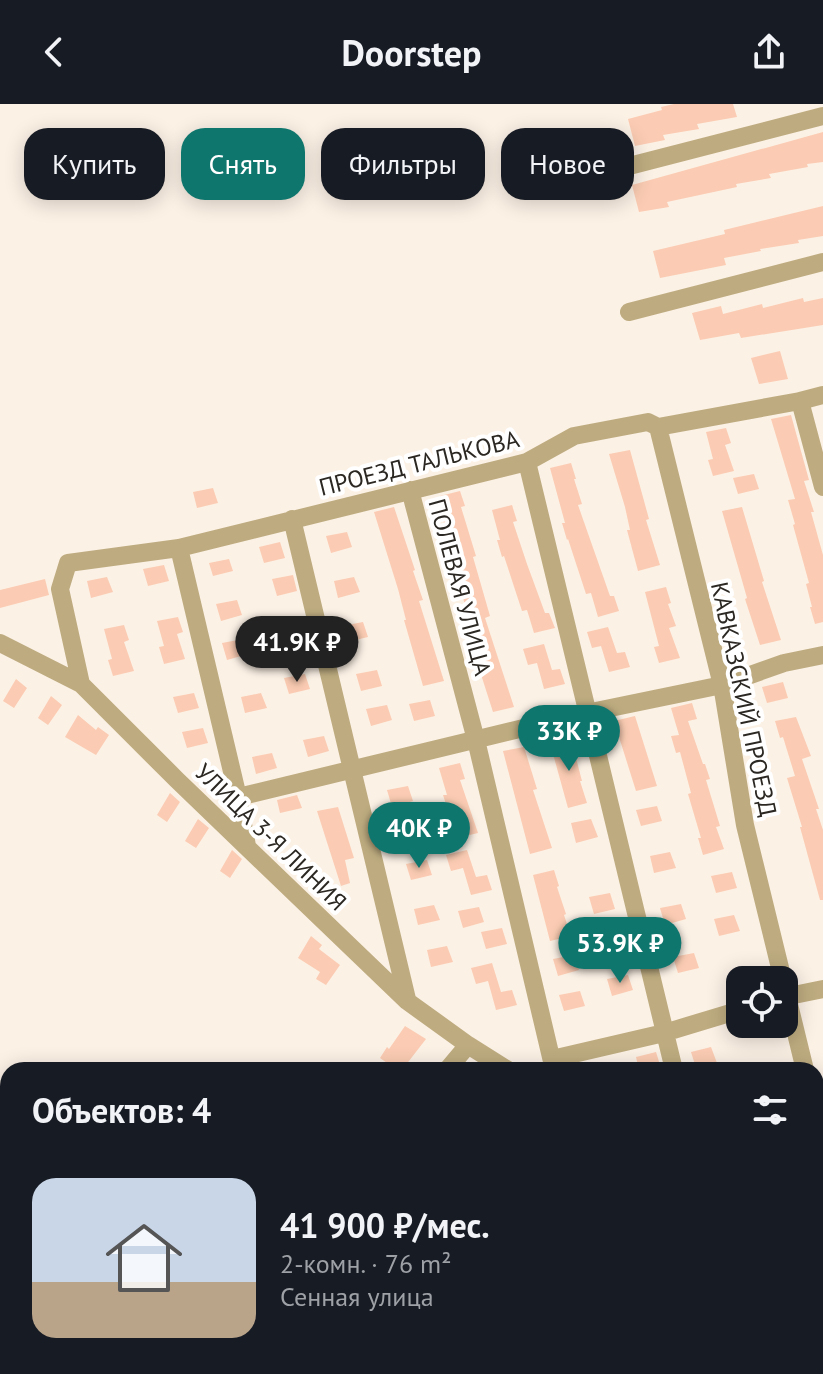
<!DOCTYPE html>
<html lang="ru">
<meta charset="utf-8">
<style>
body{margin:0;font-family:"PT Sans",sans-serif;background:#20242c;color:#f1f3f6;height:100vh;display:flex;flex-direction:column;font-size:30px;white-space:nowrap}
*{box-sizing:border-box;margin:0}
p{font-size:26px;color:#9ea1a6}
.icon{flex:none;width:44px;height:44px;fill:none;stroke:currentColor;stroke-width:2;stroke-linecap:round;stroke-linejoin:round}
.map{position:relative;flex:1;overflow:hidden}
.drawer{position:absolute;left:0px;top:958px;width:824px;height:312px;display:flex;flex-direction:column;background:#171b24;border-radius:24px 24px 0 0;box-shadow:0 4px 20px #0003}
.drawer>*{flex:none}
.guide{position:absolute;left:24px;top:24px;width:776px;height:72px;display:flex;gap:16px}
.buttons{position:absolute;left:726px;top:862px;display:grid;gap:16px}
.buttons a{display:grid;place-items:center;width:72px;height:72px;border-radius:16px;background:#171b24;box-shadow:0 4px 20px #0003;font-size:40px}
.price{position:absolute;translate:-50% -68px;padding:0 18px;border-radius:28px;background:#0f766e;color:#fff;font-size:26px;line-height:52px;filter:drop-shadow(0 2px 4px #0008)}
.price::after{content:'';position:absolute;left:50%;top:48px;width:24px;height:18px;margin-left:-12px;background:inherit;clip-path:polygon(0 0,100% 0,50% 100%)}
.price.on{background:#222;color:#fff}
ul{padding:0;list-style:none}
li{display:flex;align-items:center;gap:24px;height:200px;padding:0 32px}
li span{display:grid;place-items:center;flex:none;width:224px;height:160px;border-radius:24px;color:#555}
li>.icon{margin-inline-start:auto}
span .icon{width:96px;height:96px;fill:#fffc;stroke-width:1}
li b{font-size:34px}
h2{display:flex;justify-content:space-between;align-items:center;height:96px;padding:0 32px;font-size:34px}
.chip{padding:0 28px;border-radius:24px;background:#171b24;box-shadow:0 4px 20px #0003;font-size:28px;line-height:72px}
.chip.on{background:#0f766e;color:#fff}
header{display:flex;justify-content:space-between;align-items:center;height:104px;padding:0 32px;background:#171b24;font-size:36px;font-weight:700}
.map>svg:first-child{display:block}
</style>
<header><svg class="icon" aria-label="back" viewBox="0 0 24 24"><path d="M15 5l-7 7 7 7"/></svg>Doorstep<svg class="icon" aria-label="share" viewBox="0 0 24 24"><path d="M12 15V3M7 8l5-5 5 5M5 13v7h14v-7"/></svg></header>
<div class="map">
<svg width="823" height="1270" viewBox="0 0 823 1270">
<defs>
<pattern id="forest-firs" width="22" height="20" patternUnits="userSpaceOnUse" patternTransform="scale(2)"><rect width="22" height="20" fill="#fed0c8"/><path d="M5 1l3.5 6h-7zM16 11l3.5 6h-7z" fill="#dab3ac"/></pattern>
</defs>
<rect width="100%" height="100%" fill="#fcf1e5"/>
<path fill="url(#forest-firs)" d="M0 1084 8 1089V1262H90V1270H0Z"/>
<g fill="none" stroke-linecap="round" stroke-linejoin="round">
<path stroke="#d7d79a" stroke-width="22" d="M0 1065 8 1071
M107 1270 108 1262"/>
</g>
<path fill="#fbccb3" d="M674 0H733L737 13 697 20 699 25 663 31 665 36 635 42 628 15 662 6 661 3Z
M823 28V58L807 60 808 63 769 70 771 74 736 80 737 83 667 98 669 103 639 108 632 81Z
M823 102V132L798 136 799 139 760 145 761 147 724 154 726 161 660 174 653 147 725 130 724 126Z
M803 194 804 198 823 194V221L741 234 739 229 700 236 692 209 721 202 723 210 762 200 763 204Z
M780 247 788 275 759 280 751 254Z
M791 311 809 376 804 377 814 408H811L823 451V518L815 520 810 503H812L806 480 809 479 793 421 795 420 788 396 795 395 771 315Z
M726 324 731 339 725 341 734 367 713 372 708 356 713 355 706 328Z
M630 346 649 415 646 416 660 461 638 467 627 426H630L625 403 609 350Z
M571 359 576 375H574L582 400 578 401 610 492H614L619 507 598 513 591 489 586 490 568 435 567 436 562 419H565L550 364Z
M754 370 759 385 738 390 733 374Z
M213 384 218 399 197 404 193 388Z
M460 387 465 402 461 403 476 452 473 453 490 512 485 514 514 603 493 608 469 533 473 532 457 471 459 470 443 416 446 415 440 392Z
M512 401 517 417 513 418 527 460 545 509H549L555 524 534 529 527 506 522 507 504 452 502 453 497 436H500L492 406Z
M394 403 415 466 413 467 423 496 419 497 444 577 423 582 404 516H406L398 485 374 408Z
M742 403 764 477 762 478 781 536 760 541 745 495 747 494 739 466 722 407Z
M347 428 352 443 331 449 326 432Z
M280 438 285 454 264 459 259 443Z
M229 455 233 467 213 472 209 459Z
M164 461 169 477 148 482 143 465Z
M293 471 297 487 277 492 272 475Z
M107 473 113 488 91 494 87 477Z
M354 473 360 488 338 494 334 477Z
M45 475 49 491 0 504V486Z
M666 483 671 499 668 500 676 522 669 524 680 554 659 559 654 543 659 542 645 488Z
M237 496 242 511 221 517 216 500Z
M178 513 183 528 177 530 185 555 164 560 159 543 164 542 157 517Z
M289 516 294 532 273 537 268 521Z
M363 518 368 533 347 538 342 522Z
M124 521 129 536 124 538 134 567 113 572 108 556 112 555 104 525Z
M608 523 617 549 625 548 630 563 609 568 601 542 592 544 587 528Z
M243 535 248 550 227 556 222 539Z
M544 540 552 566 560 565 565 580 544 585 537 559 528 561 523 545Z
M377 566 382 582 361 587 356 570Z
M305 570 310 585 289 590 284 574Z
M16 575 27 584 14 604 3 597Z
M783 578 788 594 767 599 762 583Z
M194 589 199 604 178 609 173 593Z
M261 589 267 604 245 609 241 593Z
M51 592 62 601 48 621 38 614Z
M430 596 435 612 414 617 409 600Z
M692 599 697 615 688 617 703 660H705L710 675 706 676 720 722 716 723 724 745 703 751 698 734H701L688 690 691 689 680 648 676 649 671 632 679 631 671 604Z
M387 601 392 616 371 622 366 605Z
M78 611 96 626 98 623 109 631 96 651 65 633Z
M635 612 657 682 636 687 614 617Z
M796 613 811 652 802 655 819 705H816L823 726V796H820L800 723H802L787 674 795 672 783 633 780 634 775 617Z
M203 624 208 639 187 644 182 628Z
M324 632 329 647 308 653 303 636Z
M571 635 582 677H580L587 699 568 704 550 639Z
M524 643 537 685 533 686 552 744 530 750 503 647Z
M272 649 277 664 256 670 252 653Z
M460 659 465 675 460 676 478 729 457 734 443 691H447L439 664Z
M408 682 413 697 392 703 387 686Z
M170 689 180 698 167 718 157 711Z
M297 691 302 704 280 709 277 696Z
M657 702 662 717 641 722 636 706Z
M338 703 354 754 345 756 350 779 341 782 317 707Z
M198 715 209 724 196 744 185 737Z
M591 715 598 733 576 739 571 719Z
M419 721 424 737 403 742 398 726Z
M232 746 242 755 230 774 220 767Z
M467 746 476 773 487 771 492 786 471 791 463 764 451 767 446 751Z
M670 748 676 764 654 769 650 752Z
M427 756 432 771 411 776 406 760Z
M554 766 559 782 557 783 566 810 564 811 571 832 550 837 533 771Z
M732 768 737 784 716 789 711 772Z
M610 789 615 805 594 810 589 793Z
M681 800 686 815 665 821 660 804Z
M434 801 440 816 418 821 414 805Z
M479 803 484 818 463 824 458 807Z
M734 811 740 827 719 832 714 815Z
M502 824 507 840 486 845 481 828Z
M311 832 322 841 319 845 340 861 326 881 316 875 320 868 298 854Z
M619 833 624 849 603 854 598 838Z
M447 842 453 858 431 863 427 846Z
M694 849 699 864 678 869 673 853Z
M574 851 579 866 558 872 553 855Z
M492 859 501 888 512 886 517 901 496 906 488 877 476 880 471 864Z
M628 871 633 886 612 892 607 875Z
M580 887 585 902 564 907 559 891Z
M405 922 426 935 402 966H397L380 954 387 943 389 945Z
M711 943 717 959 696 964 691 948Z
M656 948 661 964 639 966 636 953Z"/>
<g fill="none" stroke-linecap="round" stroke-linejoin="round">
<path stroke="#beac80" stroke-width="18" d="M602 69 823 12
M629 208 823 158
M800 297 823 383
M658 323 722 581 745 721 783 876
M527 358 674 966
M410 386 476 636 554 966
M292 415 407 895
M179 444 238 693 247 742
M0 539 81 580 177 676 407 897 468 941 508 966
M81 580 60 485 68 459 179 444 527 358 574 332 648 318 658 323 800 297 823 291
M238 693 586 609 722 581 784 559 823 551
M784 880 805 966
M784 893 823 885
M552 955 664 929 740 906
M447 966 468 941
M816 1009 823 1038
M816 1127 823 1130
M816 1173 823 1177
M451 1262 458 1270"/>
</g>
<g text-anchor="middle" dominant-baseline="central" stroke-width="8" stroke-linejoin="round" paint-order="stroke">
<g font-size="24" fill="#2b2722" stroke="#fff">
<text transform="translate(419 359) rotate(-14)">ПРОЕЗД ТАЛЬКОВА</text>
<text transform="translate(460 483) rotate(75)">ПОЛЕВАЯ УЛИЦА</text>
<text transform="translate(744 595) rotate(78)">КАВКАЗСКИЙ ПРОЕЗД</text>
<text transform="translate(271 733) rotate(44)">УЛИЦА 3-Я ЛИНИЯ</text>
</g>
</g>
</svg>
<div class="buttons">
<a><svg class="icon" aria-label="locate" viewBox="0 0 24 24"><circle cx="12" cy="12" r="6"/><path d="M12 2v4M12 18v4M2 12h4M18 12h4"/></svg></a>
</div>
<b class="price on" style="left:297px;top:580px">41.9K ₽</b>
<b class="price" style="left:569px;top:669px">33K ₽</b>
<b class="price" style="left:419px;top:766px">40K ₽</b>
<b class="price" style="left:620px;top:881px">53.9K ₽</b>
<div class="guide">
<a class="chip">Купить</a>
<a class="chip on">Снять</a>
<a class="chip">Фильтры</a>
<a class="chip">Новое</a>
</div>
<section class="drawer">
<h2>Объектов: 4<svg class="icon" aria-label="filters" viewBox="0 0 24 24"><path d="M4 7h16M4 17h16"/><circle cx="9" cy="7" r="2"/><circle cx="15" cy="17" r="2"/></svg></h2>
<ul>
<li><span style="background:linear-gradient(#c9d6e8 65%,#b9a48a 0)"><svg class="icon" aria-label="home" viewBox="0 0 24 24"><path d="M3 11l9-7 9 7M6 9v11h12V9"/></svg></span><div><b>41 900 ₽/мес.</b><p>2-комн. · 76 m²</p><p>Сенная улица</p></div></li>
</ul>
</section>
</div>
